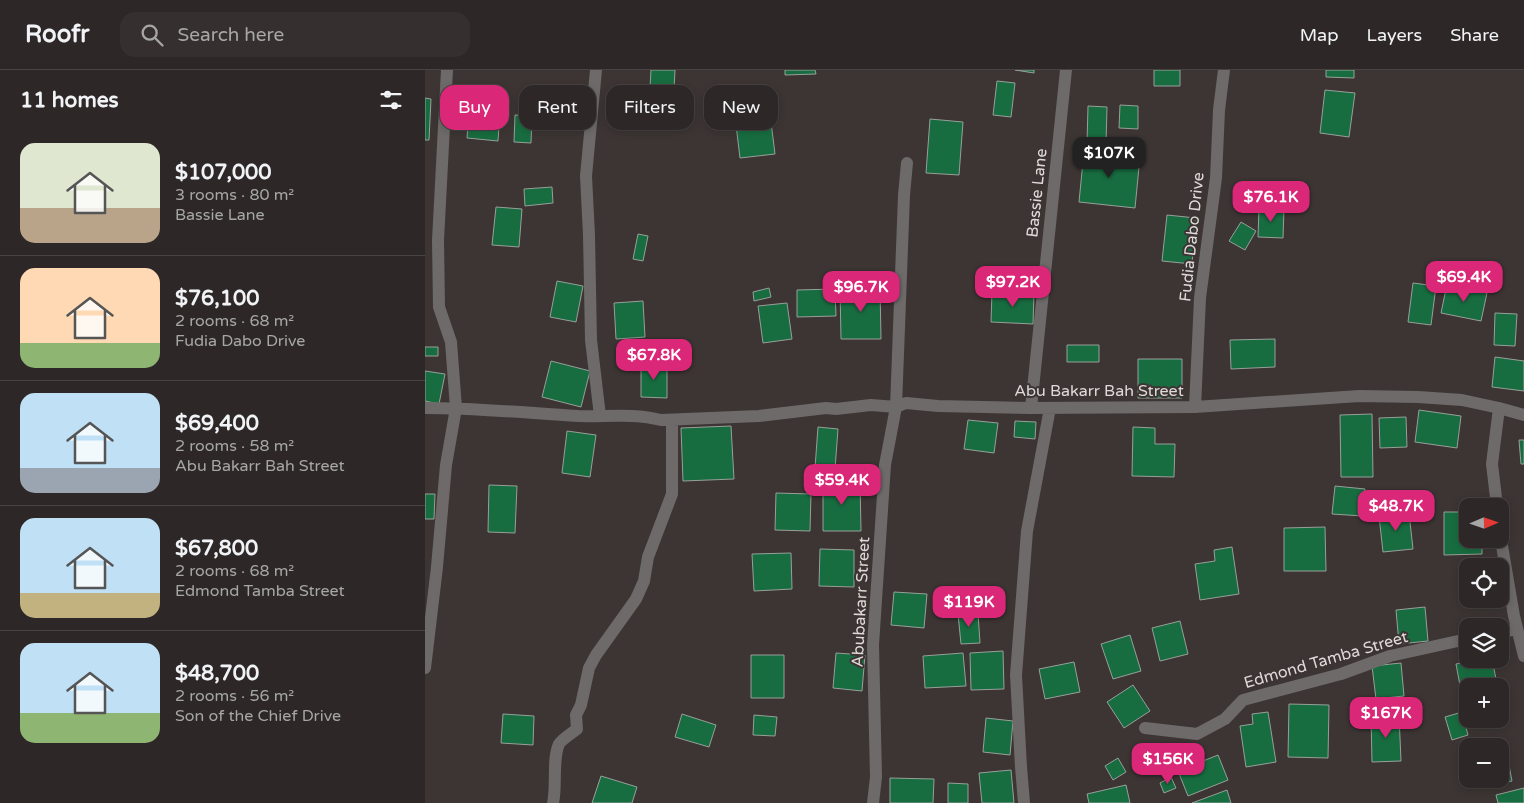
<!DOCTYPE html>
<meta charset="utf-8">
<style>
body{margin:0;font-family:"Varela Round",sans-serif;background:#35302f;color:#f1f3f6;height:100vh;display:flex;flex-direction:column;font-size:19px;white-space:nowrap}
*{box-sizing:border-box;margin:0}
p{font-size:16px;color:#a7a6a7}
.icon{flex:none;width:28px;height:28px;fill:none;stroke:currentColor;stroke-width:2;stroke-linecap:round;stroke-linejoin:round}
.map{position:relative;flex:1;overflow:hidden}
.details{display:flex;flex-direction:column;background:#2d2827;width:425px}
.details>*{flex:none}
.banner{position:absolute;left:15px;top:15px;width:475px;height:45px;display:flex;gap:10px}
.needle{width:32px;rotate:88deg}
.fabs{position:absolute;left:1034px;top:428px;display:grid;gap:10px}
.fabs a{display:grid;place-items:center;width:50px;height:50px;border-radius:10px;background:#2d2827;box-shadow:0 2px 8px #0003,0 0 0 1px #484444;font-size:25px}
.price{position:absolute;translate:-50% -42px;padding:0 11px;border-radius:10px;background:#db2777;color:#fff;font-size:16px;line-height:32px;filter:drop-shadow(0 1px 2px #0008)}
.price::after{content:'';position:absolute;left:50%;top:30px;width:15px;height:11px;margin-left:-8px;background:inherit;clip-path:polygon(0 0,100% 0,50% 100%)}
.price.on{background:#222;color:#fff}
ul{padding:0;list-style:none}
li{display:flex;align-items:center;gap:15px;height:125px;padding:0 20px}
li+li{border-top:1px solid #484444}
li span{display:grid;place-items:center;flex:none;width:140px;height:100px;border-radius:15px;color:#555}
li>.icon{margin-inline-start:auto}
span .icon{width:60px;height:60px;fill:#fffc;stroke-width:1}
li b{font-size:21px}
h2{display:flex;justify-content:space-between;align-items:center;height:60px;padding:0 20px;font-size:21px}
.tag{padding:0 18px;border-radius:15px;background:#2d2827;box-shadow:0 2px 8px #0003,0 0 0 1px #484444;font-size:18px;line-height:45px}
.tag.on{background:#db2777;color:#fff}
header{display:flex;align-items:center;gap:30px;box-sizing:border-box;height:70px;padding:0 25px;background:#2d2827;border-bottom:1px solid #484444}
header strong{font-size:24px}
nav{display:flex;gap:28px;margin-inline-start:auto;font-size:18px}
.search{width:350px;height:45px;background:#35302f;display:flex;align-items:center;gap:12px;box-sizing:border-box;padding:0 18px;border-radius:15px;color:#a7a6a7;font-size:19px}
main{display:flex;flex:1;min-height:0}
.map>svg:first-child{display:block}
</style>
<header>
<strong>Roofr</strong>
<div class="search"><svg class="icon" aria-label="search" viewBox="0 0 24 24"><circle cx="10" cy="10" r="6"/><path d="M15 15l6 6"/></svg>Search here</div>
<nav><a>Map</a><a>Layers</a><a>Share</a></nav>
</header>
<main>
<section class="details">
<h2>11 homes<svg class="icon" aria-label="filters" viewBox="0 0 24 24"><path d="M4 7h16M4 17h16"/><circle cx="9" cy="7" r="2"/><circle cx="15" cy="17" r="2"/></svg></h2>
<ul>
<li><span style="background:linear-gradient(#dfe7d0 65%,#b9a48a 0)"><svg class="icon" aria-label="home" viewBox="0 0 24 24"><path d="M3 11l9-7 9 7M6 9v11h12V9"/></svg></span><div><b>$107,000</b><p>3 rooms · 80 m²</p><p>Bassie Lane</p></div></li>
<li><span style="background:linear-gradient(#ffd9b3 75%,#8fb573 0)"><svg class="icon" aria-label="home" viewBox="0 0 24 24"><path d="M3 11l9-7 9 7M6 9v11h12V9"/></svg></span><div><b>$76,100</b><p>2 rooms · 68 m²</p><p>Fudia Dabo Drive</p></div></li>
<li><span style="background:linear-gradient(#bfe0f5 75%,#9aa5b1 0)"><svg class="icon" aria-label="home" viewBox="0 0 24 24"><path d="M3 11l9-7 9 7M6 9v11h12V9"/></svg></span><div><b>$69,400</b><p>2 rooms · 58 m²</p><p>Abu Bakarr Bah Street</p></div></li>
<li><span style="background:linear-gradient(#bfe0f5 75%,#c2b280 0)"><svg class="icon" aria-label="home" viewBox="0 0 24 24"><path d="M3 11l9-7 9 7M6 9v11h12V9"/></svg></span><div><b>$67,800</b><p>2 rooms · 68 m²</p><p>Edmond Tamba Street</p></div></li>
<li><span style="background:linear-gradient(#bfe0f5 70%,#8fb573 0)"><svg class="icon" aria-label="home" viewBox="0 0 24 24"><path d="M3 11l9-7 9 7M6 9v11h12V9"/></svg></span><div><b>$48,700</b><p>2 rooms · 56 m²</p><p>Son of the Chief Drive</p></div></li>
</ul>
</section>
<div class="map">
<svg width="1099" height="733" viewBox="0 0 1099 733">
<rect width="100%" height="100%" fill="#3c3534"/>
<path fill="#186d40" stroke="#989f9a" d="M226 0H250L249 20 225 18Z
M360 0H390L391 4 360 5Z
M590 0H609V3Z
M729 0H755V16H729Z
M901 0H929V8L901 7Z
M572 11 590 13 586 47 568 45Z
M900 20 930 23 924 67 895 63Z
M45 27 76 29 73 71 42 68Z
M0 28 6 29 4 70H0Z
M695 35 713 36V59L694 58Z
M663 36 682 37 681 74 662 73Z
M90 45 107 46 106 73 89 72Z
M505 49 538 52 534 105 501 103Z
M346 52 350 84 315 88 311 55Z
M659 81 715 87 710 138 654 132Z
M127 117 128 133 100 136 99 119Z
M71 137 97 139 94 177 67 175Z
M834 138 859 139 858 168 833 167Z
M742 145 771 148 767 194 737 191Z
M816 152 831 161 820 180 804 171Z
M213 164 223 166 218 191 208 189Z
M132 211 158 216 151 252 125 247Z
M988 213 1011 216 1006 255 983 252Z
M1022 214 1062 223 1056 251 1016 243Z
M344 218 346 227 329 231 328 222Z
M415 218H455L456 269H416Z
M410 219 411 246 372 247V220Z
M567 222 609 223 608 254 566 252Z
M218 231 220 267 191 269 189 233Z
M362 233 367 269 338 273 333 236Z
M1070 243 1092 244 1090 276 1069 275Z
M850 269V297L806 299 805 270Z
M642 275H674V292H642Z
M0 277H13V286H0Z
M1070 287 1099 291V321L1067 317Z
M713 289H757V328H713Z
M126 291 165 301 156 337 117 327Z
M216 295H242V328L216 327Z
M0 301 20 304 14 334 0 331Z
M994 340 1036 346 1032 378 990 372Z
M947 344 948 407H916L915 345Z
M981 347 982 377 955 378 954 348Z
M543 350 573 353 569 383 539 379Z
M590 351 611 352 610 369 589 367Z
M306 356 309 409 258 411 256 358Z
M393 357 413 359 410 399 390 398Z
M708 357 730 358V374H750L749 407 707 406Z
M142 361 171 365 165 407 137 403Z
M1094 370H1099V394H1096Z
M435 410 436 461H398V411Z
M64 415 92 416 90 463 63 462Z
M910 416 940 419 938 446 907 444Z
M351 423 386 424 385 461 350 460Z
M0 424H10L9 449H0Z
M1019 442H1042V469H1057V484L1019 485Z
M984 443 988 479 958 482 954 446Z
M900 457 901 501H859V458Z
M807 477 814 524 775 530 770 494 790 491 789 480Z
M395 479 429 480V517L394 516Z
M366 483 367 519 329 521 327 484Z
M469 522 502 524 499 558 466 555Z
M1000 537 1003 571 974 574 971 540Z
M553 543 555 573 536 574 533 544Z
M755 551 763 584 735 591 727 558Z
M705 565 716 601 688 609 676 574Z
M578 581 579 619 546 620 545 583Z
M411 583 440 585 437 621 408 618Z
M538 583 541 616 500 618 498 586Z
M326 585H359V628H326Z
M1058 589H1067L1072 614 1060 616H1042V620L1036 621 1031 594Z
M649 592 655 622 620 629 614 599Z
M976 593 979 626 951 629 947 596Z
M708 615 725 641 699 658 682 632Z
M864 634 904 635 903 688 863 687Z
M843 642 851 692 821 697 815 656 828 654 827 644Z
M1037 642 1043 665 1027 670 1020 647Z
M78 644 109 646 108 675 76 673Z
M257 644 291 655 284 677 250 667Z
M329 645 352 647 350 666 328 665Z
M974 645 976 691 947 692 946 646Z
M561 648 588 651 585 685 558 682Z
M1080 675 1087 711 1062 716 1061 709H1075V677Z
M793 685 803 710 763 726 753 701Z
M693 688 701 702 688 710 680 696Z
M586 700 589 733H557L554 703Z
M176 706 212 717 207 733H167Z
M746 707 751 718 739 723 735 713Z
M465 708 509 709 508 733H465Z
M523 713 543 714V733H523Z
M701 715 705 733H664L662 724Z
M1099 718V733H1073L1071 725Z
M802 720 806 733H767Z"/>
<g fill="none" stroke-linecap="round" stroke-linejoin="round">
<path stroke="#6d6a69" stroke-width="12" d="M171 0 161 106 164 165 166 270 175 346
M770 337 775 228 791 108 794 40 799 0
M0 338C51 338 102 343 153 346 181 347 208 343 236 350L334 346 401 338 411 339 446 335 471 337 481 333 513 336 606 338 770 337 934 326 993 327 1037 330 1074 338 1099 345
M606 338 641 0
M1072 436 1067 394 1074 338
M1075 464 1089 546 1099 586
M1075 563 1091 559
M0 598 12 497 21 395 31 338 26 272 14 237 13 170 22 0
M720 658 772 664 800 649 818 630 916 604 965 586 1042 569
M128 733C132 716 127 689 134 674 137 669 147 663 152 659L151 645 156 635 164 598 171 585 211 529 219 511 223 487 247 424V350
M448 733 451 707 448 575 460 395 471 337 479 125 482 93
M599 733 596 697 591 605 602 461 625 338"/>
</g>
<g text-anchor="middle" dominant-baseline="central" stroke-width="4" stroke-linejoin="round" paint-order="stroke">
<g font-size="16" fill="#dfdad9" stroke="#3c3534">
<text transform="translate(612 123) rotate(-84)">Bassie Lane</text>
<text transform="translate(767 167) rotate(-84)">Fudia Dabo Drive</text>
<text x="674" y="321">Abu Bakarr Bah Street</text>
<text transform="translate(436 532) rotate(-87)">Abubakarr Street</text>
<text transform="translate(901 590) rotate(-16)">Edmond Tamba Street</text>
</g>
</g>
</svg>
<div class="fabs">
<a><svg class="needle" viewBox="-14 -14 28 28"><path d="M0-13l5 13h-10z" fill="#e53935"/><path d="M0 13l5-13h-10z" fill="#a7a6a7"/></svg></a>
<a><svg class="icon" aria-label="locate" viewBox="0 0 24 24"><circle cx="12" cy="12" r="6"/><path d="M12 2v4M12 18v4M2 12h4M18 12h4"/></svg></a>
<a><svg class="icon" aria-label="layers" viewBox="0 0 24 24"><path d="M12 4l9 5-9 5-9-5zM3 14l9 5 9-5"/></svg></a>
<a>+</a>
<a>−</a>
</div>
<b class="price on" style="left:684px;top:109px">$107K</b>
<b class="price" style="left:846px;top:153px">$76.1K</b>
<b class="price" style="left:1039px;top:233px">$69.4K</b>
<b class="price" style="left:588px;top:238px">$97.2K</b>
<b class="price" style="left:436px;top:243px">$96.7K</b>
<b class="price" style="left:229px;top:311px">$67.8K</b>
<b class="price" style="left:417px;top:436px">$59.4K</b>
<b class="price" style="left:971px;top:462px">$48.7K</b>
<b class="price" style="left:544px;top:558px">$119K</b>
<b class="price" style="left:961px;top:669px">$167K</b>
<b class="price" style="left:743px;top:715px">$156K</b>
<div class="banner">
<a class="tag on">Buy</a>
<a class="tag">Rent</a>
<a class="tag">Filters</a>
<a class="tag">New</a>
</div>
</div>
</main>
